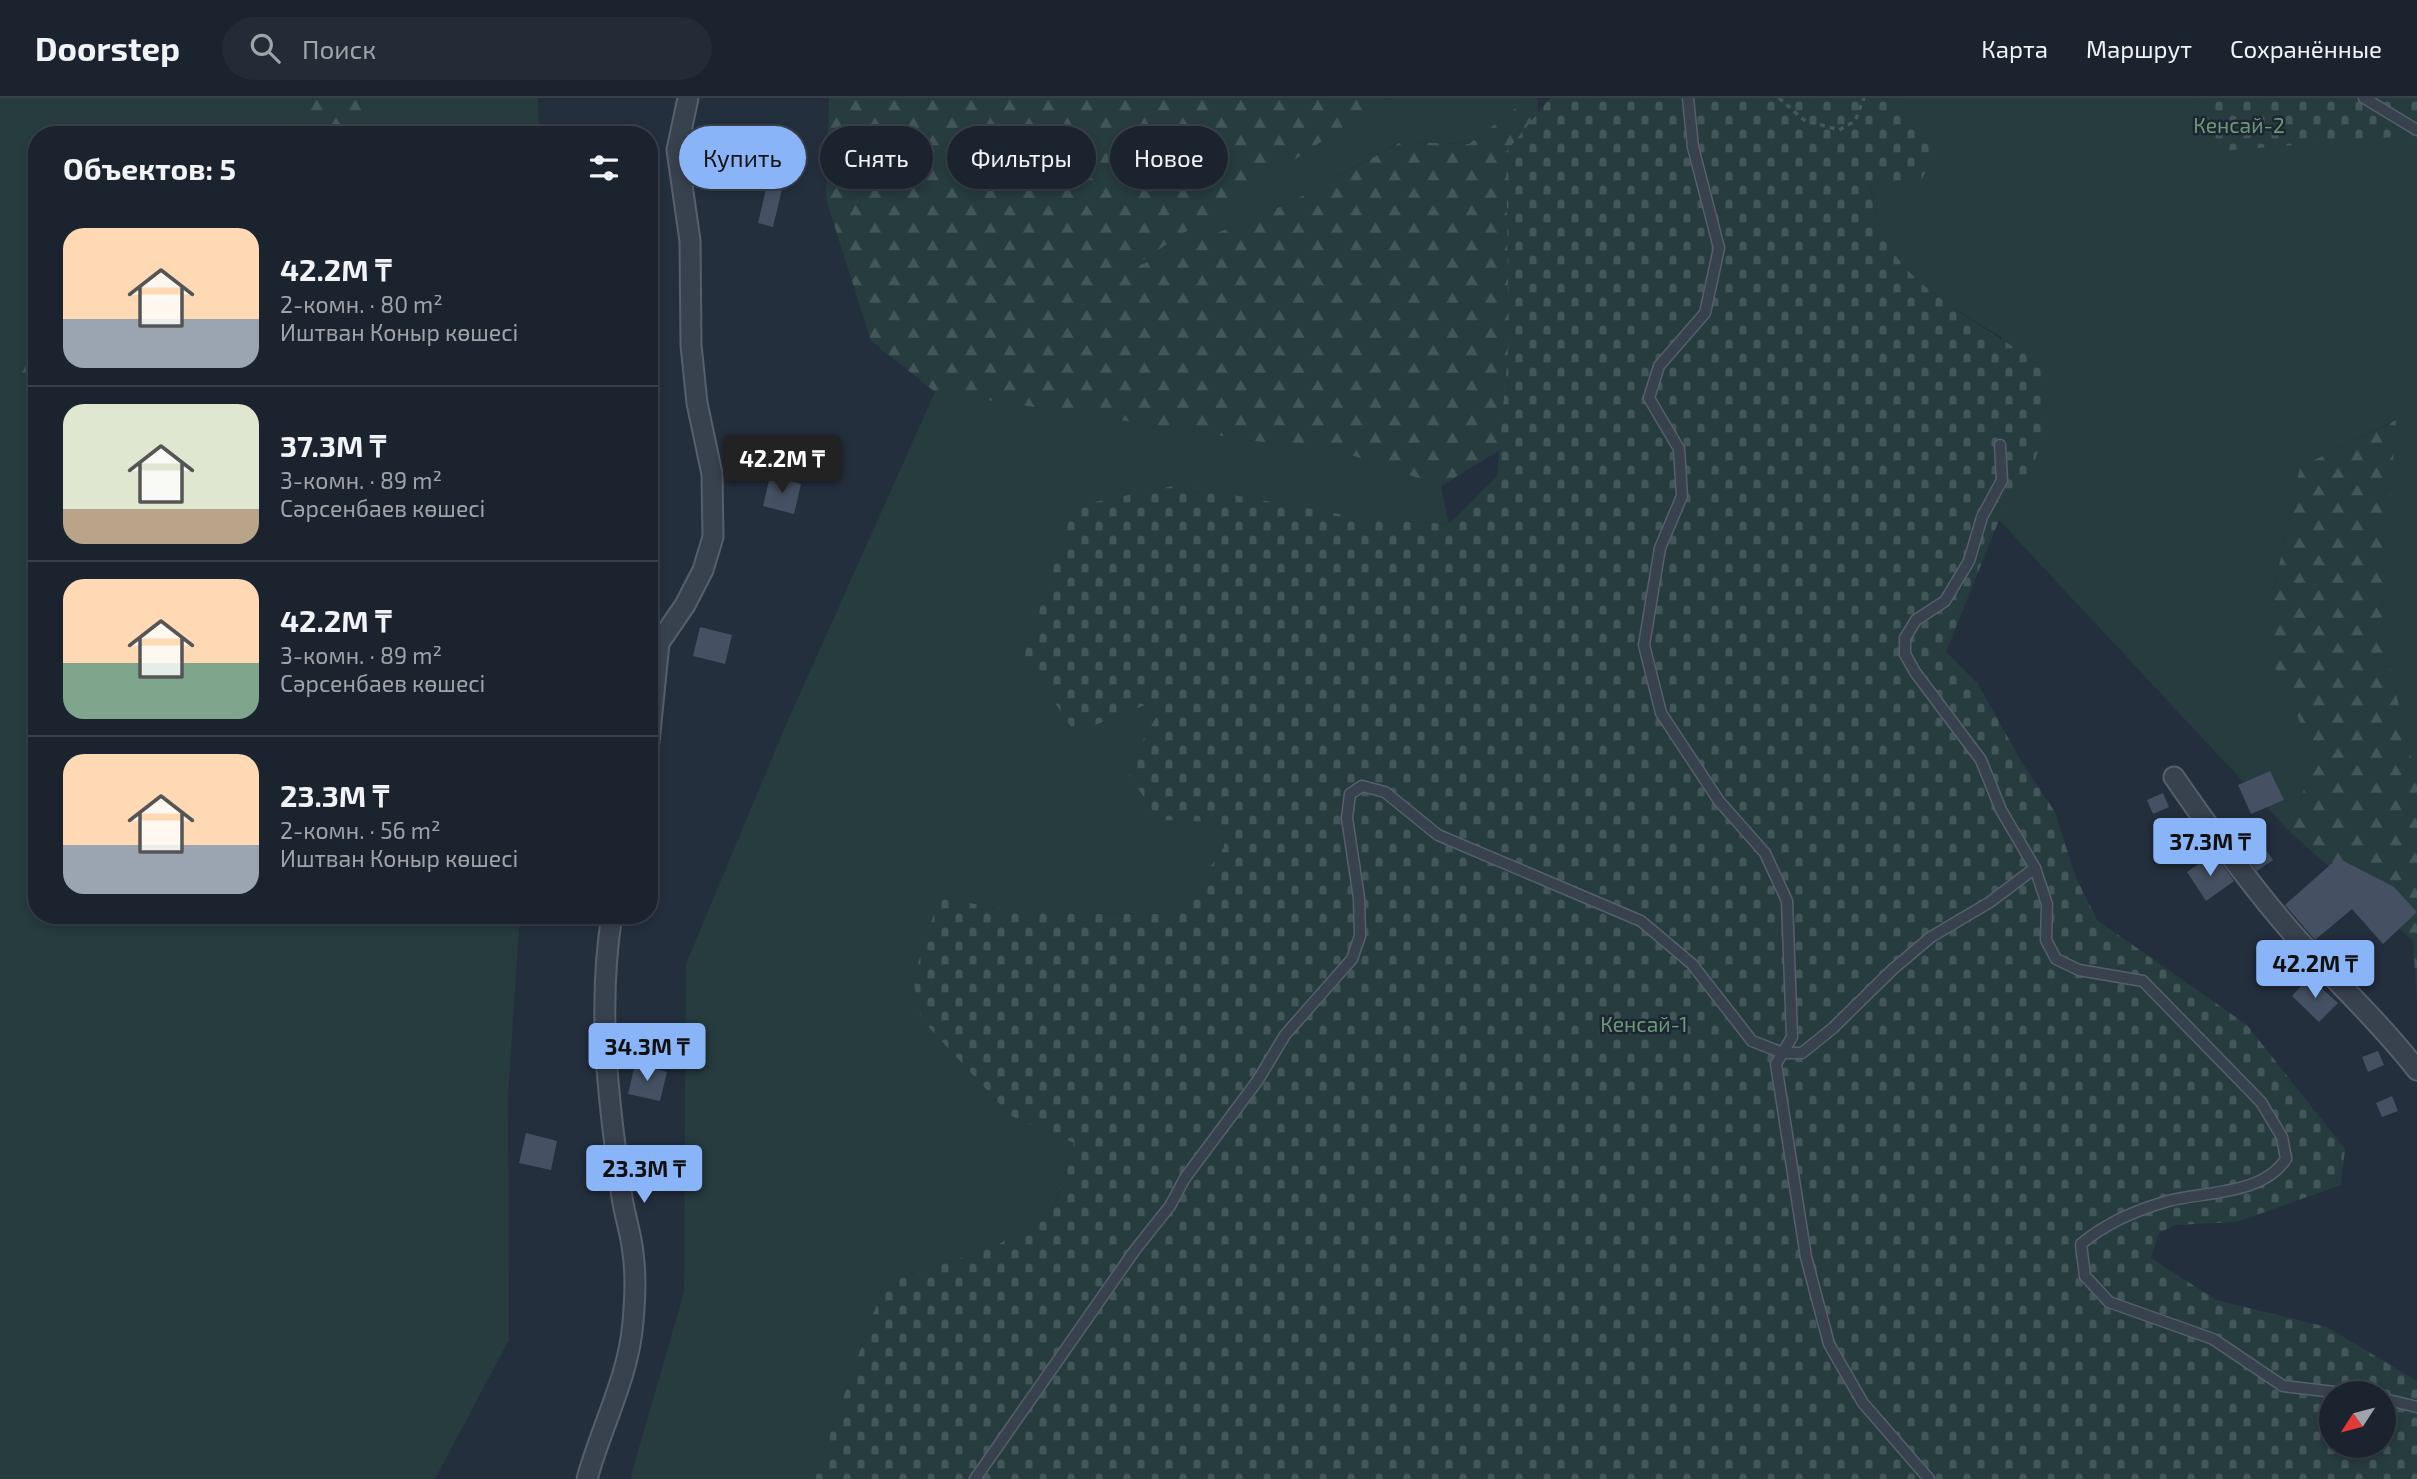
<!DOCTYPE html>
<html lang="ru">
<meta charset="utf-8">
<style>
body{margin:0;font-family:"Exo 2",sans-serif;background:#242b36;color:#f1f3f6;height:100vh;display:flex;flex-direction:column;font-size:26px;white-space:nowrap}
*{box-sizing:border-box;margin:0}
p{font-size:23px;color:#a0a4aa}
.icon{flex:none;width:38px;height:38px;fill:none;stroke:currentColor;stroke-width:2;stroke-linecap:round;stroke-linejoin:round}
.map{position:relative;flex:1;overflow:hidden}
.panel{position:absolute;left:28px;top:28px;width:630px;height:798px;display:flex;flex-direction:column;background:#1b232e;border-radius:28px;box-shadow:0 4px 10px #0003,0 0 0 2px #39404a}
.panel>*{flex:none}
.top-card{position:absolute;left:679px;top:28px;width:665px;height:63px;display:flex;gap:14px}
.needle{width:46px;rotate:234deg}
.buttons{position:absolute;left:2319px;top:1283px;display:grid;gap:14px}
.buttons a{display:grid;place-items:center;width:77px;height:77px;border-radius:50%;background:#1b232e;box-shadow:0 4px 10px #0003,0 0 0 2px #39404a;font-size:35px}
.price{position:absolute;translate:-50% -60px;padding:0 16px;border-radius:7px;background:#8ab4f8;color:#111;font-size:23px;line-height:46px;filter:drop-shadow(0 2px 4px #0008)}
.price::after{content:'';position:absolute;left:50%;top:42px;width:21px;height:16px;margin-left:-10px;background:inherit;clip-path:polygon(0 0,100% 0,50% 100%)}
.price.current{background:#222;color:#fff}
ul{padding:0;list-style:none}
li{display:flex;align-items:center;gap:21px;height:175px;padding:0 35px}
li+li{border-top:2px solid #39404a}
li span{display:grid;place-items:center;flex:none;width:196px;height:140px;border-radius:21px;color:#555}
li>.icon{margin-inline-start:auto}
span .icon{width:84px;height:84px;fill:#fffc;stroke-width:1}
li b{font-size:30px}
h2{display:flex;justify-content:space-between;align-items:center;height:84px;padding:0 35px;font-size:30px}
.chip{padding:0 24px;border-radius:32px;background:#1b232e;box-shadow:0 4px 10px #0003,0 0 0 2px #39404a;font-size:24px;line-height:63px}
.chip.current{background:#8ab4f8;color:#111}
header{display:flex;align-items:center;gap:42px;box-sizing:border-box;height:98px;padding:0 35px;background:#1b232e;border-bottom:2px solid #39404a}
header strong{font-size:33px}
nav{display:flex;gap:38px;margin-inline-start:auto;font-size:24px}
.search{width:490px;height:63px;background:#242b36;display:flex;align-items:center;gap:18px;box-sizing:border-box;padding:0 24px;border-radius:38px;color:#a0a4aa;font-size:26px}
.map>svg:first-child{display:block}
</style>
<header>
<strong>Doorstep</strong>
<div class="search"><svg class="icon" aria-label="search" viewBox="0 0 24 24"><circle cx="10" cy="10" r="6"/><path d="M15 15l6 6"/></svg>Поиск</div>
<nav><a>Карта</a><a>Маршрут</a><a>Сохранённые</a></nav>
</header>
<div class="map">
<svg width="2417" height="1381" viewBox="0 0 2417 1381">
<defs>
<pattern id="forest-firs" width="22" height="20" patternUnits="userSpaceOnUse" patternTransform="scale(1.75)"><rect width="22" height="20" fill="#263c3f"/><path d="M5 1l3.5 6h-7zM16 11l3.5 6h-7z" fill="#435659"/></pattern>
<pattern id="cemetery-stones" width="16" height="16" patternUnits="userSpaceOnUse" patternTransform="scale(1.75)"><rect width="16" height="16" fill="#263c3f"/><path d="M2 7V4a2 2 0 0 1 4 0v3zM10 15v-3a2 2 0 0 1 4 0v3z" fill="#435659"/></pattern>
</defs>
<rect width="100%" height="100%" fill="#242f3e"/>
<path fill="#263c3f" d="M0 0H289L297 13 320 37H37V259L26 262 37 295V817H520L508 997 509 1242 435 1381H0Z
M358 0H538L539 37H373L368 33Z
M1387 0H1529L1469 46 1400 44 1289 105 1123 174Z
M1893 0H2199L2222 53 2417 16V685L2381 531 2395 322 2300 369 2263 543 2315 657 2290 734 1999 422 2031 374 2001 239C1962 215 1913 189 1889 148 1878 131 1875 106 1869 86L1921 83 1926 37Z
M935 294 1354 358 1441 388 1449 426 1367 421 1313 413 1168 597 1221 724 1224 749 1179 816 1031 815 939 800 1011 1018 1074 1045 1055 1106 998 1147 884 1186 814 1381H630L684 1194 686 866 785 629Z"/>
<path fill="url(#forest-firs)" d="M289 0H358L368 33 373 37H320L297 13Z
M829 0H1387L1128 172 1289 105 1401 44 1469 46 1529 0H1537L1544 88 1523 338 1441 388 1354 358 935 294 871 243 826 101Z
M37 259V295L36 296 20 281 26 262Z
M2396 322 2381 530 2417 685V901L2413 843 2290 734 2315 657 2263 543 2300 369Z"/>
<path fill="url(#cemetery-stones)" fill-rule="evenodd" d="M1550 0H1893L1926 37 1932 61 1921 83 1869 87C1875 106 1878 131 1889 148 1919 198 1994 233 2040 267L2048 324 2031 374 1999 422 1946 554 1978 586 2021 663 2055 714 2075 777 2097 822 2247 927 2345 1051 2341 1087 2237 1124 2175 1127 2159 1135 2151 1160 2216 1202 2327 1229 2417 1283V1381H814L884 1186 998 1147 1055 1106 1074 1045 1011 1018 921 921 913 881 939 800 1031 815 1178 816 1224 749 1221 724 1159 722 1126 672 1168 598 1075 635 1024 558 1074 408 1178 387 1367 421 1449 426 1497 378 1509 243 1506 54ZM2331 1295H2384V1348H2331Z
M2199 0H2417V37L2221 53Z"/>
<path fill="#455162" d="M777 45 792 49 773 129 758 125Z
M770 378 801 386 794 416 763 408Z
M700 529 732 537 725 566 693 558Z
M2270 673 2284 702 2251 716 2238 687Z
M2163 695 2169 709 2153 716 2147 702Z
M2255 736 2273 762 2257 773 2238 748Z
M2210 758 2214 764 2218 761 2234 783 2206 803 2187 774Z
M2338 760 2394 789 2417 814 2383 846 2352 811 2315 842 2285 807Z
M2309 879 2338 905 2319 924 2292 898Z
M2378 953 2384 967 2368 974 2362 959Z
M635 966 667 974 660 1003 628 996Z
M2392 998 2398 1013 2382 1019 2376 1005Z
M526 1035 557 1043 551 1072 519 1065Z"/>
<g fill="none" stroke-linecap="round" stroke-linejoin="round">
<g stroke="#565f6c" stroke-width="13">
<path id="service" d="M1688 0 1693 49 1719 150 1705 215 1659 268 1649 300 1679 351 1682 398 1660 450 1644 547 1661 615 1719 703 1765 755 1787 803 1792 939 1776 966 1806 1159 1829 1246 1863 1305 1929 1381
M2364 0 2417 32
M2000 347 2002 382 1982 419 1969 463 1945 503 1916 522 1905 540V556L1915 574 1981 662 2001 712 2035 770 2047 806 2046 842 2056 861 2079 872 2143 883 2261 1004 2282 1039 2286 1061C2262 1097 2207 1093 2168 1103 2136 1112 2106 1125 2081 1146L2085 1178 2109 1204 2213 1241 2283 1288 2343 1295
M2384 1301 2417 1309
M975 1381 1135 1152 1170 1108 1185 1080 1258 982 1285 937 1352 861 1360 838 1359 800 1347 720 1350 696 1362 688 1385 694 1438 737 1641 823 1692 866 1752 943 1783 955H1802L1833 930 1893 871 1931 839 1990 804 2035 770"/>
</g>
<g stroke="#565f6c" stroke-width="23">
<path id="minor" d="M649 644 659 545 685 507 703 472 713 439 712 376 697 305 691 247 690 143 677 52 688 0
M2174 679C2212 734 2250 787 2294 837 2335 883 2380 924 2417 972
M587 1381C601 1329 629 1278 633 1224 635 1202 636 1176 633 1155 631 1134 623 1113 621 1092 608 1001 597 909 612 817"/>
</g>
<path stroke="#44595c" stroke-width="3.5" stroke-dasharray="5 5" stroke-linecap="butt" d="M1779 0 1804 22 1839 32 1855 23 1864 0"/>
<use href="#service" stroke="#38414e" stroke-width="10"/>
<use href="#minor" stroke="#38414e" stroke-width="19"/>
</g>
<g text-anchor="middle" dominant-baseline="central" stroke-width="5" stroke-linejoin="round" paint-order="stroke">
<g font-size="21" fill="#6b9a76" stroke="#1d2633">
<text x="2239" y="26">Кенсай-2</text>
<text x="1644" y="925">Кенсай-1</text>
</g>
</g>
</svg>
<div class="buttons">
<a><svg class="needle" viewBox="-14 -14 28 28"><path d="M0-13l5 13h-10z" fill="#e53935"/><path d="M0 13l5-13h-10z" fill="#a0a4aa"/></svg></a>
</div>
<b class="price current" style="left:782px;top:397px">42.2M ₸</b>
<b class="price" style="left:2210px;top:780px">37.3M ₸</b>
<b class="price" style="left:2315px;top:902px">42.2M ₸</b>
<b class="price" style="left:647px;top:985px">34.3M ₸</b>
<b class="price" style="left:644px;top:1107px">23.3M ₸</b>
<div class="top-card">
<a class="chip current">Купить</a>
<a class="chip">Снять</a>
<a class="chip">Фильтры</a>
<a class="chip">Новое</a>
</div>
<section class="panel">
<h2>Объектов: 5<svg class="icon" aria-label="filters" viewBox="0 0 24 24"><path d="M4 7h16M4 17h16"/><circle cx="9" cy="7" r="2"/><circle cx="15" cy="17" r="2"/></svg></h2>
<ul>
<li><span style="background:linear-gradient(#ffd9b3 65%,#9aa5b1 0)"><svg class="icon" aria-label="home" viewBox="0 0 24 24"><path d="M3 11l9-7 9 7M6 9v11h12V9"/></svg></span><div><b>42.2M ₸</b><p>2-комн. · 80 m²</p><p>Иштван Коныр көшесі</p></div></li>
<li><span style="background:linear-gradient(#dfe7d0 75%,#b9a48a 0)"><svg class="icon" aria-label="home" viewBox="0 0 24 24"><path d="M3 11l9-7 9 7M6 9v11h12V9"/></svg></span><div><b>37.3M ₸</b><p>3-комн. · 89 m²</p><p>Сәрсенбаев көшесі</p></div></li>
<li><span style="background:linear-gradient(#ffd9b3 60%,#7fa58c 0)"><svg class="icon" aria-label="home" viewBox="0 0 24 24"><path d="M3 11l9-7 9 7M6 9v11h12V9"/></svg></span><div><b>42.2M ₸</b><p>3-комн. · 89 m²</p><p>Сәрсенбаев көшесі</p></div></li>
<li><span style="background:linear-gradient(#ffd9b3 65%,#9aa5b1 0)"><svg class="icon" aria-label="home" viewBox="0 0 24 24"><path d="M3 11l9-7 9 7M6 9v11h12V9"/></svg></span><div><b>23.3M ₸</b><p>2-комн. · 56 m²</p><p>Иштван Коныр көшесі</p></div></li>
</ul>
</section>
</div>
